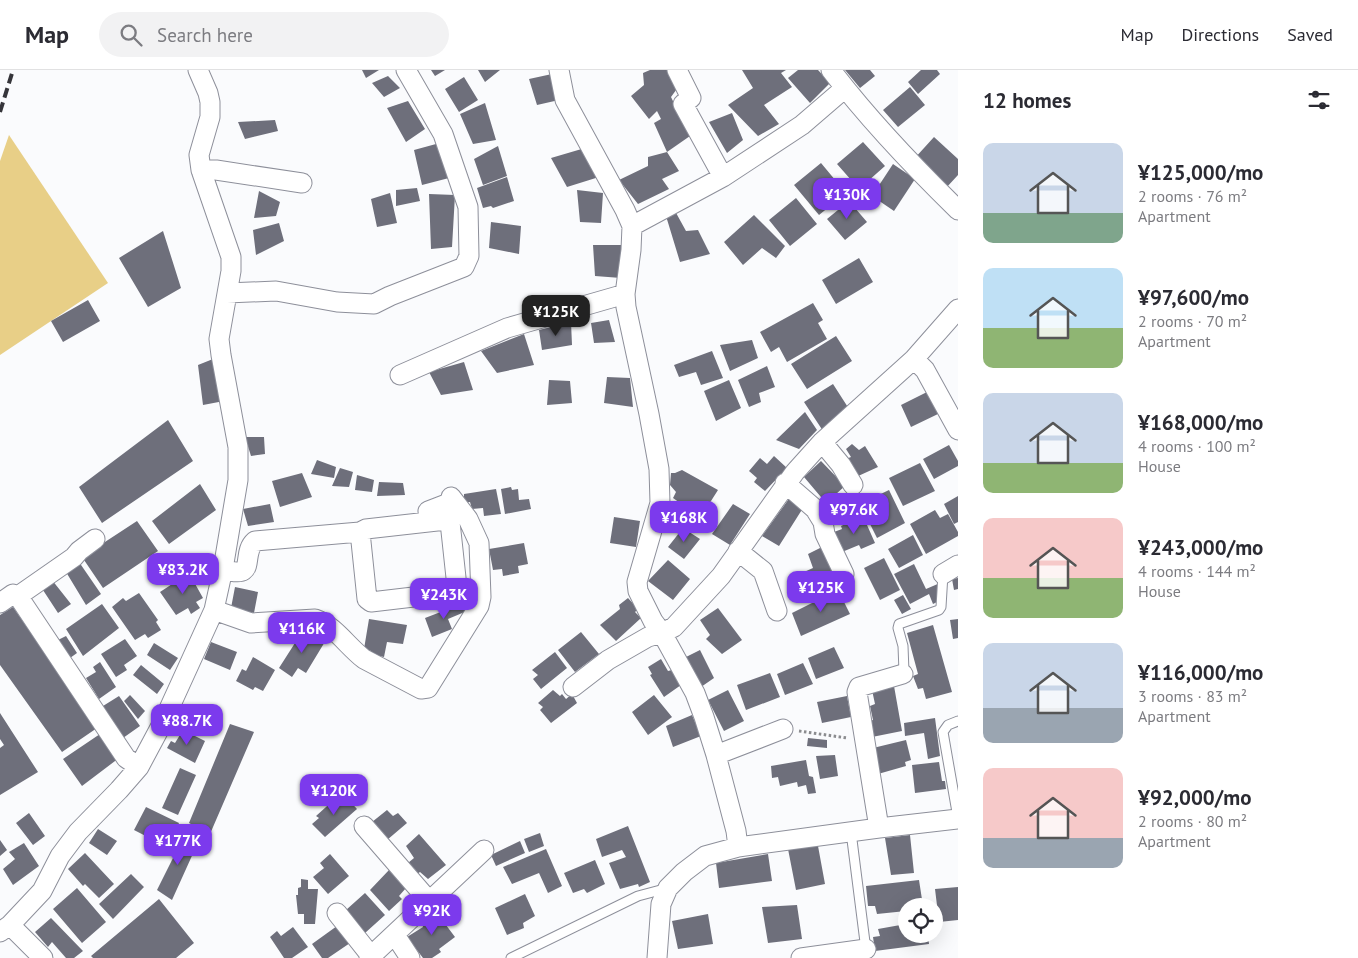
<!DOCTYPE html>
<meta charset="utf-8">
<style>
body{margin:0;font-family:"PT Sans",sans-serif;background:#f2f2f3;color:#2b2b33;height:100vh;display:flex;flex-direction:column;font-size:19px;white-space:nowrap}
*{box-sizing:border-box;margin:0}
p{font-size:16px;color:#7c7c81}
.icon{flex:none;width:28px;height:28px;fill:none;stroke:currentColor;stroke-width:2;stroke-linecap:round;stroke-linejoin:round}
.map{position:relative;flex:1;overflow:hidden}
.details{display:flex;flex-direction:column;background:#fff;width:400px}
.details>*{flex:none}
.tools{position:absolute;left:898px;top:828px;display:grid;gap:10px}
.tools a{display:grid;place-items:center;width:45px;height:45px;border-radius:50%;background:#fff;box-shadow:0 5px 20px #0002;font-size:25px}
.price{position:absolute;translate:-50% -42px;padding:0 11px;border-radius:10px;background:#7c3aed;color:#fff;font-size:16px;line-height:32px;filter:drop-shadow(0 1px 2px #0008)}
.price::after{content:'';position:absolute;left:50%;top:30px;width:15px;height:11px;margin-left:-8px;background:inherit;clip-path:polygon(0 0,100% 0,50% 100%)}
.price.current{background:#222;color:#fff}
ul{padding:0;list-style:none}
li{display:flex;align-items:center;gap:15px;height:125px;padding:0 25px}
li span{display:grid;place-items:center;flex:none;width:140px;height:100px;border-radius:10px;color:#555}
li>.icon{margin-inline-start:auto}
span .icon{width:60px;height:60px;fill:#fffc;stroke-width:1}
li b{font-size:21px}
h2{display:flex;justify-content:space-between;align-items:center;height:60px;padding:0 25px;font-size:21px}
header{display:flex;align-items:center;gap:30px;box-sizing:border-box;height:70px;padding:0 25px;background:#fff;border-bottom:1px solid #e1e1e2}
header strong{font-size:24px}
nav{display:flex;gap:28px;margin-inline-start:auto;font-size:18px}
.search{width:350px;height:45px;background:#f2f2f3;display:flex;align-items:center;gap:12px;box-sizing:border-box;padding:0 18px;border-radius:28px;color:#7c7c81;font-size:19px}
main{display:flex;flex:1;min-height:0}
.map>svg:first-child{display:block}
</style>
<header>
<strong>Map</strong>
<div class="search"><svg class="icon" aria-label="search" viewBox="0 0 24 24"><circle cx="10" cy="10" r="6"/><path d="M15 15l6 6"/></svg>Search here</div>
<nav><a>Map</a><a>Directions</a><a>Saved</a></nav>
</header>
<main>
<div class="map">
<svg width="958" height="888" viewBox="0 0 958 888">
<rect width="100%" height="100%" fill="#fafbfd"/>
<path fill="#e8cf87" d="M9 65 108 213 0 285V91Z"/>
<path fill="#6e6f7b" d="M362 0H379L366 8Z
M431 0H445L435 6Z
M478 0H500L485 12Z
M650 0H667L679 16 671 27 690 66 667 82 654 53 661 49 657 41 649 49 631 26 644 15 643 3Z
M742 0H786L781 3 792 17 764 35 779 54 758 66 728 35 753 18Z
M798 0H818L830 13 810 33 788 8Z
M845 0H870L875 6 860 18Z
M921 0H937L940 4 918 24 908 12Z
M552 4 559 30 537 35 529 9Z
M388 6 400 18 384 27 372 13Z
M464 7 478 30 459 42 445 19Z
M910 17 925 35 898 57 883 40Z
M408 31 425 59 406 72 387 38Z
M485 33 496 70 473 74 460 44Z
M732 43 743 70 727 83 709 52Z
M275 50 278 61 245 69 238 52Z
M934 67 958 89V105L946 118 914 89Z
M863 72 885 96 859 119 837 94Z
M436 74 449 108 422 115 414 80Z
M498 76 507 106 483 115 474 89Z
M585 78 599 107 567 117 551 88Z
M667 82 679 101 662 109 669 119 638 134 619 110 648 96V87Z
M821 93 846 123 819 145 794 115Z
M893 94 915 109 894 141 872 126Z
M507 107 514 131 493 138 491 136 483 138 477 118Z
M417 118 420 131 396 136V120Z
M577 120 603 123 601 153 580 152Z
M259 121 280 132 276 146 254 148Z
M390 123 397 153 377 157 371 129Z
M429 124 455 125 452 177 431 179Z
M796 128 817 154 790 176 769 150Z
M849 131 867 152 845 170 827 149Z
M675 141 686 161 698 160 710 184 680 192 666 146Z
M754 145 785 176 776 188 762 178 743 195 724 172Z
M491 152 521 156 519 184 489 178Z
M279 153 284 171 256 185 253 160Z
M163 161 181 218 148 237 119 188Z
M593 175H622L621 208 595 206Z
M859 188 873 212 836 234 822 210Z
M88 230 100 251 63 272 51 251Z
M813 233 823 250 818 253 827 269 787 292 779 277 771 282 760 262Z
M609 250 615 272 594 273 591 253Z
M571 252 572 275 542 280 539 260Z
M524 264 534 295 497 303 481 281Z
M836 266 852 291 807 319 791 294Z
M752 270 758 288 730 301 720 275Z
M712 281 723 308 701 315 696 302 679 307 674 295Z
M213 289 224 331 203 335 198 295Z
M464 292 473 320 441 325 429 302Z
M767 296 775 317 759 323 761 332 749 337 738 310Z
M607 307 630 308 633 337 604 333Z
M549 310 570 311 572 333 547 335Z
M729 310 741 338 716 351 704 321Z
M833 314 851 342 823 361 804 332Z
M927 322 938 344 911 357 901 335Z
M805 342 817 360 799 379 776 370Z
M168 350 193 391 102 453 79 417Z
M245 367H264L265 384 251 386Z
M852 374 859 380 865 376 878 397 856 407 846 389 851 387 846 379Z
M949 375 958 391V396L934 409 923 389Z
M774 386 787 398 765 421 754 412 757 408 749 401 760 388 767 394Z
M317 390 336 397 334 408 311 404Z
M821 391 845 416 826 433 804 407Z
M920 393 935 421 903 436 889 408Z
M340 398 353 402 349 417 332 416Z
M682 400 718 420 704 442 693 436 690 440 673 428 676 422 670 415 671 403H675Z
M302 403 312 427 280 437 272 411Z
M357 405 374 410 372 422 355 420Z
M379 412 403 413 405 425 377 426Z
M200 414 216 440 169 474 152 451Z
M511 417 512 420 518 419 519 430 529 429 531 439 505 444 501 419Z
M496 419 501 444 484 446 483 438 472 439 470 432 464 433V424Z
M889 420 905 453 877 468 860 434Z
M791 426 803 438 779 476 762 466Z
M958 426V452L954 454 944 434Z
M270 434 274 452 248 456 243 439Z
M733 434 750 444 730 475 712 464Z
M935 440 940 448 948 444 958 462V466L926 484 910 454Z
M863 446 875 473 861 479 859 475 842 482 834 462 842 459 841 456Z
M614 447 640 451 636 477 610 473Z
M137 451 158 481 103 518 82 487Z
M683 458 700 469 684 489 668 477Z
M913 465 923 485 899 498 888 479Z
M524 473 528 494 518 496 519 503 503 506 502 499 493 500 489 479Z
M822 477 840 515 830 520 824 513 811 518 804 502 813 498 808 484Z
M884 488 900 520 880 530 864 498Z
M668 490 690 509 673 530 648 511Z
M79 492 101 524 86 535 66 502Z
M914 494 926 519 940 513 939 531 933 534 929 524 910 534 894 504Z
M189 503 203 528 196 532 200 538 191 544 188 538 176 545 160 522Z
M958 508V519L954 520 952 509Z
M52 510 71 534 58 543 41 517Z
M235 517 258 522 254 543 231 538Z
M838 520 850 544 801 566 792 543Z
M139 523 158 550 156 552 161 560 148 568 145 564 135 570 112 537 123 528 126 531Z
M903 525 911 539 902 544 894 530Z
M628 528 638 539 635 542 641 548 616 571 600 555 620 539 619 535Z
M464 533 467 541 448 549 452 559 432 567 425 548Z
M102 534 119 558 83 586 66 559Z
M13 537 97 658 62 682 0 595V545Z
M718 538 742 570 722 584 706 569 710 565 700 550Z
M369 549 407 555 403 574 387 572 384 587 370 584 371 581 364 579Z
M958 549V568L953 569 950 550Z
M933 555 952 622 926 629 923 618 918 619 913 606 918 604 907 563Z
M302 562 315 570 318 565 326 570 306 603 298 598 292 607 279 598Z
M581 562 599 584 575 602 558 580Z
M66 566 77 583 70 588 58 570Z
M125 569 137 586 124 595 127 600 116 607 101 584Z
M211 572 237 582 230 600 204 589Z
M154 573 178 588 170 600 147 585Z
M834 577 844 598 816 609 808 588Z
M700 580 714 608 701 617 686 587Z
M555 582 567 598 541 619 533 609 538 605 532 600Z
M253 587 275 600 263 621 255 617 253 620 236 611 242 599 246 601Z
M661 589 668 601 672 600 681 615 664 627 650 605 652 604 648 597Z
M100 592 116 617 99 629 86 608 96 602 93 597Z
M803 593 813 614 785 625 777 604Z
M141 595 164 614 157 624 133 605Z
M770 603 780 627 746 640 737 615Z
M894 616 902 661 872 667 869 651 873 650 870 636 875 634 872 620Z
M553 620 560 626 562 624 566 629 572 624 577 633 551 653 540 640 543 637 538 633Z
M728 620 744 651 724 661 708 630Z
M130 625 145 641 138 649 124 631Z
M654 625 672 647 648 665 632 642Z
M119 626 140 656 123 668 103 636Z
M847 626 851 647 822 653 817 632Z
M0 643 38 702 0 725V678L4 675 0 669Z
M692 645 701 666 673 677 666 656Z
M935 648 940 686 928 689 924 663 905 666 904 653Z
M230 654 254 662 210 764 189 753Z
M183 660 205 671 195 693 167 678 171 671 175 673Z
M100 664 119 688 82 716 63 689Z
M808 668 827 670V678L807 676Z
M906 670 911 690 905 692 906 696 878 704 873 678Z
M835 685 838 706 820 709 816 686Z
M806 690 809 706 813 707 816 723 808 724 806 715 798 717 797 712 780 716 778 707 772 708 771 696Z
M939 692 942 711H945L946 719 915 723 912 695Z
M180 698 196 705 178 745 162 738Z
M346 727 357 739 325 767 312 754 319 748 316 746 336 728 340 732Z
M146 737 179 753 169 778 134 760Z
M387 740 393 746 398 743 407 753 387 770 372 752Z
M29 743 45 766 33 775 16 753Z
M628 756 650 812 639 817 638 814 620 819 609 793 626 787 622 780 602 787 596 769Z
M98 759 117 771 107 785 89 773Z
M186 762 200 768 172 830 157 820Z
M540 763 544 776 529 782 524 769Z
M419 764 446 795 428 809 420 802 417 804 408 793 414 788 406 776Z
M910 765 914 803 891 805 885 768Z
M0 770 7 780 0 786Z
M520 771 525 783 496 796 491 785Z
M24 773 39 796 13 815 3 799 15 789 9 782Z
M818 776 825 814 796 820 788 779Z
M546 779 562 816 548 823 539 803 512 814 503 797Z
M85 783 114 814 99 828 85 814 83 816 68 799Z
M330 784 349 806 328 824 313 807 324 798 320 793Z
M768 784 772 811 719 818 716 793Z
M595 790 605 814 587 823 584 819 573 823 564 803Z
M389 800 406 818 399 826 402 829 389 841 370 820Z
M131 804 144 817 113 849 99 834Z
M301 809 308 810V819H318L315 854H304V844H298L296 825H298V818L301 817Z
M919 810 923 836H906V841L877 844 875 836H868L866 816Z
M958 817V850L939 852 935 819Z
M77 818 106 852 82 873 53 839Z
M365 823 385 845 365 863 346 840Z
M525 824 535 846 523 853 524 858 507 865 495 838Z
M159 829 194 873 176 888H93L91 886Z
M797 835 802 869 768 873 762 837Z
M441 840 451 851 446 855 455 867 439 879 441 882 432 888H423L407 867 423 857 422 853Z
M708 844 713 874 678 879 672 851Z
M51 848 83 881 74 888H66L52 872 48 877 35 862Z
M906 854V864H928L929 874 875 881 873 867 880 866 878 859Z
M337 856 350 873 328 888H322L312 874Z
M293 857 308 877 292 888H284L270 867 277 861 281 866Z"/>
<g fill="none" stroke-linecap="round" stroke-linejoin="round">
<g stroke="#8d8f9a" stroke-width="11">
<path id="lane" d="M903 604 904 602 903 576 898 558 899 554 939 540 941 537 943 504
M958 651 948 655 943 662 958 748
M851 762 866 880
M511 888 638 826 668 818"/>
</g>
<g stroke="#8d8f9a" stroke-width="21">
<path id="street" d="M559 0 565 30 625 140 632 156 631 180 625 224 626 237 649 344 659 399 660 433 637 512 638 521 653 551 662 563 695 623 704 647 716 685 736 761 738 777
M677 0 691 28 683 34 723 107
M831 0C869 50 913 96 958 140
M201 100H216L302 113
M632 156 723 107 802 55 845 18
M227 223 276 221 337 232 374 234 390 226 464 197 469 186 468 137 443 64 406 0
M914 289 925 300 958 360
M400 305 507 258 625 224
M822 372 841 395 853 415
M785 413 815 439 823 452 825 464 844 504
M428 441 454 431
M738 481 763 501 777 541
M223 499C259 511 240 484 255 471L360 462 366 459 446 450 450 452 457 517 456 522 371 532 367 529 360 462
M943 504 958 495
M18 526 74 487 79 481 95 469
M0 533 13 524 18 526 126 688 139 697
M214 540 251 553 315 549C335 556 347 576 364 589L421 619 428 618 479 536 481 527 479 473 468 449 451 427
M573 617 608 590 648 567 662 563 674 557 721 506 795 402 822 372 914 289 958 239
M716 685 783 659
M364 756 429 831
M879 758 857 622 859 617 903 604
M337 843 371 886
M10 855 43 888
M0 862 10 855 42 821 60 786 78 762 119 720 139 697 163 652 214 540 223 499 238 410V377L221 285 219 269 231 201V187L201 100 199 85 210 47V32L208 23 198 0
M395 865 410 888
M369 888 484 780
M657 888 661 834 668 818 684 802 705 786 738 777 879 758 958 749
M801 888 866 879"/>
</g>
<path stroke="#8b8c8f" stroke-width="3" stroke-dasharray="2.5 2.5" stroke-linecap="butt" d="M799 661 847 668"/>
<use href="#lane" stroke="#fff" stroke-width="9"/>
<use href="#street" stroke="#fff" stroke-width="19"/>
<path stroke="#35353a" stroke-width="4" stroke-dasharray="10 5" stroke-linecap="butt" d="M0 42 13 0"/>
</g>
</svg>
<div class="tools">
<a><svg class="icon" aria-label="locate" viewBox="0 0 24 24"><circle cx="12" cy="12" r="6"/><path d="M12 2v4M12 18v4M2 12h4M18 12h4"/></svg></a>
</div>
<b class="price" style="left:847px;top:150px">¥130K</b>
<b class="price current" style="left:556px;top:267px">¥125K</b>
<b class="price" style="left:854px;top:465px">¥97.6K</b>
<b class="price" style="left:684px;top:473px">¥168K</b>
<b class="price" style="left:183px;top:525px">¥83.2K</b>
<b class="price" style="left:821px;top:543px">¥125K</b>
<b class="price" style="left:444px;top:550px">¥243K</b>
<b class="price" style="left:302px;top:584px">¥116K</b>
<b class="price" style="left:187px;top:676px">¥88.7K</b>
<b class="price" style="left:334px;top:746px">¥120K</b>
<b class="price" style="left:178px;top:796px">¥177K</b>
<b class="price" style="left:432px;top:866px">¥92K</b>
</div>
<section class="details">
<h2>12 homes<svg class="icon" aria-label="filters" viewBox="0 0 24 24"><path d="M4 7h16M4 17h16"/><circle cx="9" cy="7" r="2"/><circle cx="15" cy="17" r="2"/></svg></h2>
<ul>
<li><span style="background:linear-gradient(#c9d6e8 70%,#7fa58c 0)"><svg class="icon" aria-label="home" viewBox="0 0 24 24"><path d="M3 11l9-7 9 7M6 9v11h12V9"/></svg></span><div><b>¥125,000/mo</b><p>2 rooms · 76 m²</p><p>Apartment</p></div></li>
<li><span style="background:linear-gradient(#bfe0f5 60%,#8fb573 0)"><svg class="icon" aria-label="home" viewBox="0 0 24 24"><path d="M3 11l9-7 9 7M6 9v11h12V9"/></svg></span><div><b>¥97,600/mo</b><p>2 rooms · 70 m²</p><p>Apartment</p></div></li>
<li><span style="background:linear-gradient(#c9d6e8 70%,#8fb573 0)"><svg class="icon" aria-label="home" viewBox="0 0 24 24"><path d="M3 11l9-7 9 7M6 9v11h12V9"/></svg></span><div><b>¥168,000/mo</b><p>4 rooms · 100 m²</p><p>House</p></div></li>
<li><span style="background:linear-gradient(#f6c9c9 60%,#8fb573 0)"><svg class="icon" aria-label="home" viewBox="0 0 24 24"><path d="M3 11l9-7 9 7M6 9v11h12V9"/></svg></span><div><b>¥243,000/mo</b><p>4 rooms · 144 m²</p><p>House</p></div></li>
<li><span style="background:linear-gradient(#c9d6e8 65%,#9aa5b1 0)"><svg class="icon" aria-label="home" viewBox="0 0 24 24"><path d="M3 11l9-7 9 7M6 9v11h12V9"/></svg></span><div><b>¥116,000/mo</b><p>3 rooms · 83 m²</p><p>Apartment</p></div></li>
<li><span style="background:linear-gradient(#f6c9c9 70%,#9aa5b1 0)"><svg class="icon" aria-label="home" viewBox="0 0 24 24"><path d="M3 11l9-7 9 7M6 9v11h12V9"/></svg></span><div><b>¥92,000/mo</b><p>2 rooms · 80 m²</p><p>Apartment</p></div></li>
</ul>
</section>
</main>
